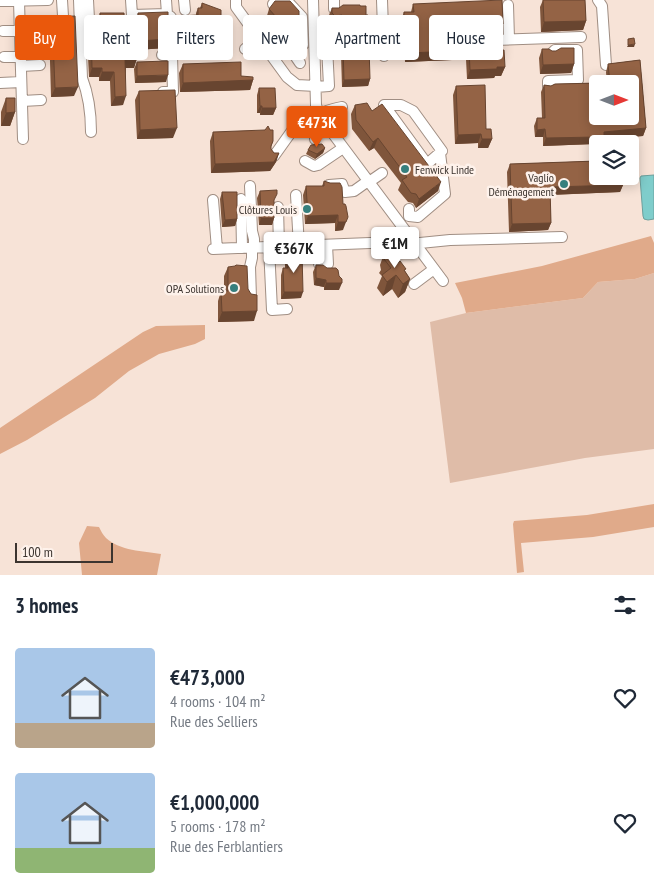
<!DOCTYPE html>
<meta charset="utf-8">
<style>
body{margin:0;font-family:"PT Sans Narrow",sans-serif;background:#f2f2f3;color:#1f2937;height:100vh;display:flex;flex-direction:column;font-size:19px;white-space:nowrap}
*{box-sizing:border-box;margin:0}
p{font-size:16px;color:#747a83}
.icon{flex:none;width:28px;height:28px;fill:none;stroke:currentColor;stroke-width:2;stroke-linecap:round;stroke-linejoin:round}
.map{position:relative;height:575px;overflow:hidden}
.drawer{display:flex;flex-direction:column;background:#fff;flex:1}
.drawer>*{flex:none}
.banner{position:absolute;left:15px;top:15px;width:625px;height:45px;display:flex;gap:10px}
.needle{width:32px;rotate:90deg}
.fabs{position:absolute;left:589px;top:75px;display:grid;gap:10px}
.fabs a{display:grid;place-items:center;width:50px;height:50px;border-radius:5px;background:#fff;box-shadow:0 2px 12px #0003;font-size:25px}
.scale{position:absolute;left:15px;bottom:12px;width:98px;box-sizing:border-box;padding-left:5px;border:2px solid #3c342f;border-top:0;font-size:14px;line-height:18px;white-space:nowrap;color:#3c342f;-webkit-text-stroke:4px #fef2eb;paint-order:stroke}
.price{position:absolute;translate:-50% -42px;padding:0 11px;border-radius:5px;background:#fff;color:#222;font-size:16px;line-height:32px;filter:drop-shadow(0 1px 2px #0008)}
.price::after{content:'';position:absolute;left:50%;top:30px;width:15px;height:11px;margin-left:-8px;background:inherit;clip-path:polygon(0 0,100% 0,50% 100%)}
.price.on{background:#ea580c;color:#fff}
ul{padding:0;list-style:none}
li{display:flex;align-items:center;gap:15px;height:125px;padding:0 15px}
li span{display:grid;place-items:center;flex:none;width:140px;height:100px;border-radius:5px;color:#555}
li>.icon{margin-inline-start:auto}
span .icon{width:60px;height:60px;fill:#fffc;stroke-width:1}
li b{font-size:21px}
h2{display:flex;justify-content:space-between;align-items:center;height:60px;padding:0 15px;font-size:21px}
.pill{padding:0 18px;border-radius:5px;background:#fff;box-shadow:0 2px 12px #0003;font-size:18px;line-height:45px}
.pill.on{background:#ea580c;color:#fff}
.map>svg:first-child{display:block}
</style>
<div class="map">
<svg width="654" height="575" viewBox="0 0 654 575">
<rect width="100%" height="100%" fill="#f7e3d7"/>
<path fill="#dfbca8" d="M654 273V449L585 458 450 483 430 322 466 313 583 298 598 282 635 279Z"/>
<path fill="#e0aa8a" d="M651 236 654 243V273L635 279 598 282 583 298 466 313 462 298 455 283 542 266Z
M205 325V339L195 344 159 354 129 371 95 398 27 440 0 454V428L143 332 156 326Z
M654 504V527L593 537 521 543 524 572 517 573 513 524 514 521 587 515Z
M87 526 99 527C101 531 103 535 106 538 120 551 143 551 161 554L157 575H82L79 543Z"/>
<path fill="#7fcdcb" stroke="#6b9f9c" d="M654 175V219L648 220 644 219 643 216 640 178 641 176Z"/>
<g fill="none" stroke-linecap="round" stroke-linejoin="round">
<g stroke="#a08e83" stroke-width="12">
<path id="minor" d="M62 0 63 16
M79 0 82 78C89 96 91 113 91 132
M88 0 89 19
M131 0 132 15 167 14 166 0
M184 0 185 10
M236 0V7L287 77 297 85 316 86
M313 0 316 105 319 115 443 281
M382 0 384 56
M598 0 602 6 606 65
M0 1 48 0
M19 1 23 139
M273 4 289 3 302 17 303 45
M508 5 509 39
M334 9V0
M253 30 262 24 276 41H285L300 63
M3 31H20
M465 41 581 37
M245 49 259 38
M162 55H172L171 17 167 14
M4 57H21
M21 66 40 65
M0 83 21 82
M316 87 329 86 326 26
M548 87V81L578 80 577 50H555L551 54
M163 92H173L172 55
M22 101 41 100
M384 105H401L413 111 442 151 427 164Z
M315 139C314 114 319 112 342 107
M274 156 294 128
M305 161 314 166 318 165 343 148
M369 182 382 173
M329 185 342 184 345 192 354 191 368 181
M250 186 252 231 254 239V247
M296 195 299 246
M241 199 242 248
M213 200 217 249
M278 207 279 247
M409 209V216L418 217 445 194 440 153
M416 245 420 243 450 240 562 237
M269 247 272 310 287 309
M213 249 396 242H399L409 235
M319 264H328L327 245
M414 284 434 269
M251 298 250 267 252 258V248"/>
</g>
<use href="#minor" stroke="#fff" stroke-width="10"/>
</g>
<path fill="#7f553b" d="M543 0H585L586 21 583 30 541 32 540 7Z
M202 3 221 26 219 31 178 32V20L180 16 196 15V13L198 8H200Z
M413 4 503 24 499 33 465 34 459 38H454L455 51 452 60 405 62 404 38 408 30 411 29V28H401V21L404 12H411Z
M332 8H339L370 79 368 86 342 87 340 22 332 23 329 20V15Z
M269 9 299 11 296 37 293 38 288 35 279 34 266 19Z
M100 13 125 41H136L135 22 138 13 165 48 137 50 134 68H126L123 105 111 106 110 81H99V77H89L87 37 91 28H97V22Z
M52 17 74 96 51 97 49 26Z
M542 49 552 51 574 64 571 73 540 74 539 58Z
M469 50 497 51 505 67 501 76H495L494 78 467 79 466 59Z
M640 60 646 128 643 136 604 139V141H621V144H598V176H622L623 185 620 192 550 195 551 223 548 230 509 232 507 172 510 164 594 161V144L543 146V137H535L534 126 537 118H542L541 92 544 85 551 86 555 84 599 83 600 84H598V116H602L603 120H610L609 116H630V84H607L606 72 608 64Z
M137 62 166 82 135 83 134 69Z
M183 64 241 76 253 80 250 90 180 92 179 73Z
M456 86 486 129 492 139 488 148H478V143L455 144 453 95Z
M259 88 276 108 273 115H260V113H257V95Z
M139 91 173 138 137 139 135 100Z
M6 98 15 112 10 126H1V112Z
M355 105 438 191 416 208 413 203 408 202 398 190 401 183 374 148 369 151 352 129 351 114Z
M213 132 273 141 271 147V149L274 153H279L276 162 270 171 211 173 210 141Z
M325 148 323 153 315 159 306 154 308 150Z
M324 181 330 183 343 230 335 231V223L305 224 303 195 306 186H322Z
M260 191 274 202V218L272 225H259L257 198Z
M222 192 237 219 235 226 222 227 220 199Z
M385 251 405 271 410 279 405 292 398 298 392 289 383 296 377 288 382 276 379 273 381 270 380 265Z
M287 253 301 298 281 299V275L283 268H285V260Z
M316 265 339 290H324V287L314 285 313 272Z
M228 267 248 289 254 321 218 322V301L221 291H224V276Z"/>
<path fill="#684530" d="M342 15 340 22 332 23 335 16Z
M404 19H414L411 28H401Z
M586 21 583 30 541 32 544 22Z
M503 24 499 33 465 34 459 38H451L454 29 468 25Z
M283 25H291L288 35 279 34Z
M221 26 219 31 178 32 180 28Z
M299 28 296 37 293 38 296 29Z
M168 39 165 48 136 50 139 41Z
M635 44 634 47H627L628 45Z
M455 51 452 60 405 62 408 53Z
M125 59H137L134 68H122Z
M574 64 571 73 540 74 543 65Z
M497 67H505L501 76H495L494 78 467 79 470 70Z
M92 68H102L99 77H89Z
M102 72H114L110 81H99Z
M168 75 166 82 135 83 137 76Z
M370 79 368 86 342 87 344 80Z
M253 80 250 90 180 92 183 83Z
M78 87 74 96 51 97 55 88Z
M126 96 123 105 111 106 115 97Z
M260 106H262L260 113H257Z
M262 108H276L273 115H260Z
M15 112 10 126H1L6 113Z
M177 128 173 138 137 139 140 130Z
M646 128 643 136 601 139 604 132Z
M545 129 543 137H535L537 130Z
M481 134 478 143 455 144 458 135Z
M597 137 594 144 543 146 546 138Z
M378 138 374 148 369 151 373 142Z
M482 139H492L488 148H478Z
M325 148 323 153 315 159 317 154Z
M279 153 276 162 270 171 211 173 215 164Z
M441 182 438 191 416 208 419 199Z
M623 185 620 192 547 195 550 187Z
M338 215 335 223 305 224 308 216Z
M261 218H274L272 225H259Z
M237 219 235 226 222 227 225 220Z
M338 222H346L343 230 335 231Z
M551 223 548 230 509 232 512 224Z
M396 275 392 289 383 296 387 282Z
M316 278 326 280 324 287 314 285Z
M410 279 405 292 398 298 403 284Z
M326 283H342L339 290H324Z
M284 292H303L301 298 281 299Z
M257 311 254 321 218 322 222 312Z"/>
<path fill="#946345" stroke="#684530" d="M502 0 503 24 468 25 462 29H454L455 51 408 53V30L414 29V19H404V12H414L413 4Z
M543 0H585L586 21 544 22Z
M275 1H290L299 11V28L296 29 291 25H283L269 9Z
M202 3 221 10V26L180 28V16L198 15V8H202Z
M343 5H360V6H366V15H368L370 79 344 80 342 15 335 16 332 13V8H339Z
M168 12V39L139 41 138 13Z
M100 13H124L125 41H137V59H125L126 96 115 97 114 72H102V68H92L91 28H101Z
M75 16 78 87 55 88 52 17Z
M634 38 635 44 628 45V39Z
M561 48H574V64L543 65 542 49H549L552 51H556Z
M497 49V51L504 50 505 67H497V69L470 70 469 50Z
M640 60 646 128 604 132V141H621V144H598V176H622L623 185 550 187 551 223 512 224 510 164 597 161V137L546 138 545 129 537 130V118H545L544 85 551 86 555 84 599 83 600 84H598V116H602L603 120H613V116H630V84H610L608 64Z
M168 61V75L137 76V62Z
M241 62V76L253 77V80L183 83V64Z
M485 85 486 129H491L492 139H482L481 134 458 135 456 86Z
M259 88H275L276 108H262V106H260Z
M175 90 177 128 140 130 139 91Z
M6 98H15V112L6 113Z
M367 103 372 111 382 104 441 182 419 199 416 194 411 193 402 180 407 177 378 138 373 142 356 120 355 105Z
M268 126 270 130H273V141L271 146V149L274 153H279L274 162 215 164 213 132 265 130Z
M322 144 325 148 317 154 308 150 311 145Z
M324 181 330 183H340L342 187 343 204H345L346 206 348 217 346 222H338V215L308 216 306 186H324Z
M277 190V194L274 200V218H261L260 191Z
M222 192H237V219L225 220Z
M385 251H389L398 263 400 261 406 269 404 270 410 279 403 284 396 275 387 282 382 275 391 268 384 259 386 258Z
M287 253H302L303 292H284L283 268H288Z
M236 265 247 266 248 289 251 294 257 295V311L222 312 221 291H228V267L235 266Z
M316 265H323L327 268H336L338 270 339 276 342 279V283H326V280L316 278Z"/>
<g fill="#367f7d" stroke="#fef2eb" stroke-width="2">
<circle cx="405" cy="169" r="5"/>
<circle cx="564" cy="184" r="5"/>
<circle cx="307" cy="209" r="5"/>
<circle cx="234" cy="288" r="5"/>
</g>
<g text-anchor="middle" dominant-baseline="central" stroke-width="5" stroke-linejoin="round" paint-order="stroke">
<g font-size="12" fill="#3c342f" stroke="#fef2eb" text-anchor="end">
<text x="415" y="169" text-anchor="start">Fenwick Linde</text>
<text x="554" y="177">Vaglio<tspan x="554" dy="14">Déménagement</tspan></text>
<text x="297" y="209">Clôtures Louis</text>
<text x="224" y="288">OPA Solutions</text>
</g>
</g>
</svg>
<div class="fabs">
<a><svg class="needle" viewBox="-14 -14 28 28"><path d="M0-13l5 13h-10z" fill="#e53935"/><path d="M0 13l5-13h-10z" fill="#747a83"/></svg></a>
<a><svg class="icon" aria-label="layers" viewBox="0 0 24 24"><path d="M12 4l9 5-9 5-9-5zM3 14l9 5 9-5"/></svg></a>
</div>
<div class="scale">100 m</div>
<b class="price on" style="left:317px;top:148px">€473K</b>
<b class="price" style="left:395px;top:269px">€1M</b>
<b class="price" style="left:294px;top:274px">€367K</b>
<div class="banner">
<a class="pill on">Buy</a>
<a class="pill">Rent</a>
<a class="pill">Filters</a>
<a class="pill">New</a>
<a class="pill">Apartment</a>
<a class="pill">House</a>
</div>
</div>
<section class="drawer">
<h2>3 homes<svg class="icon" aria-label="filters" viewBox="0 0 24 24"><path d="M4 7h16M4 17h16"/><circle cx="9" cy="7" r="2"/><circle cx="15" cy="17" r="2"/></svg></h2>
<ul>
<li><span style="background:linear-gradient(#a9c7e8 75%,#b9a48a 0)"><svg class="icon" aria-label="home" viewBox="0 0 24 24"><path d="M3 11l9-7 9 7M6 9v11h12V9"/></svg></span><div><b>€473,000</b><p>4 rooms · 104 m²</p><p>Rue des Selliers</p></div><svg class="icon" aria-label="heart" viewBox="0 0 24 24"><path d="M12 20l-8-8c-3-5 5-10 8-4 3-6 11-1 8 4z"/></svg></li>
<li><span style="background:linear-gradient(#a9c7e8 75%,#8fb573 0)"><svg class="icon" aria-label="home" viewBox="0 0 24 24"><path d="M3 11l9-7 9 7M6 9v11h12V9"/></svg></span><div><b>€1,000,000</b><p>5 rooms · 178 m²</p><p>Rue des Ferblantiers</p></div><svg class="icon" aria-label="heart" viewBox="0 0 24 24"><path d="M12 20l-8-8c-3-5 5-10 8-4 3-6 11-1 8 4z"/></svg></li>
</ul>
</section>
